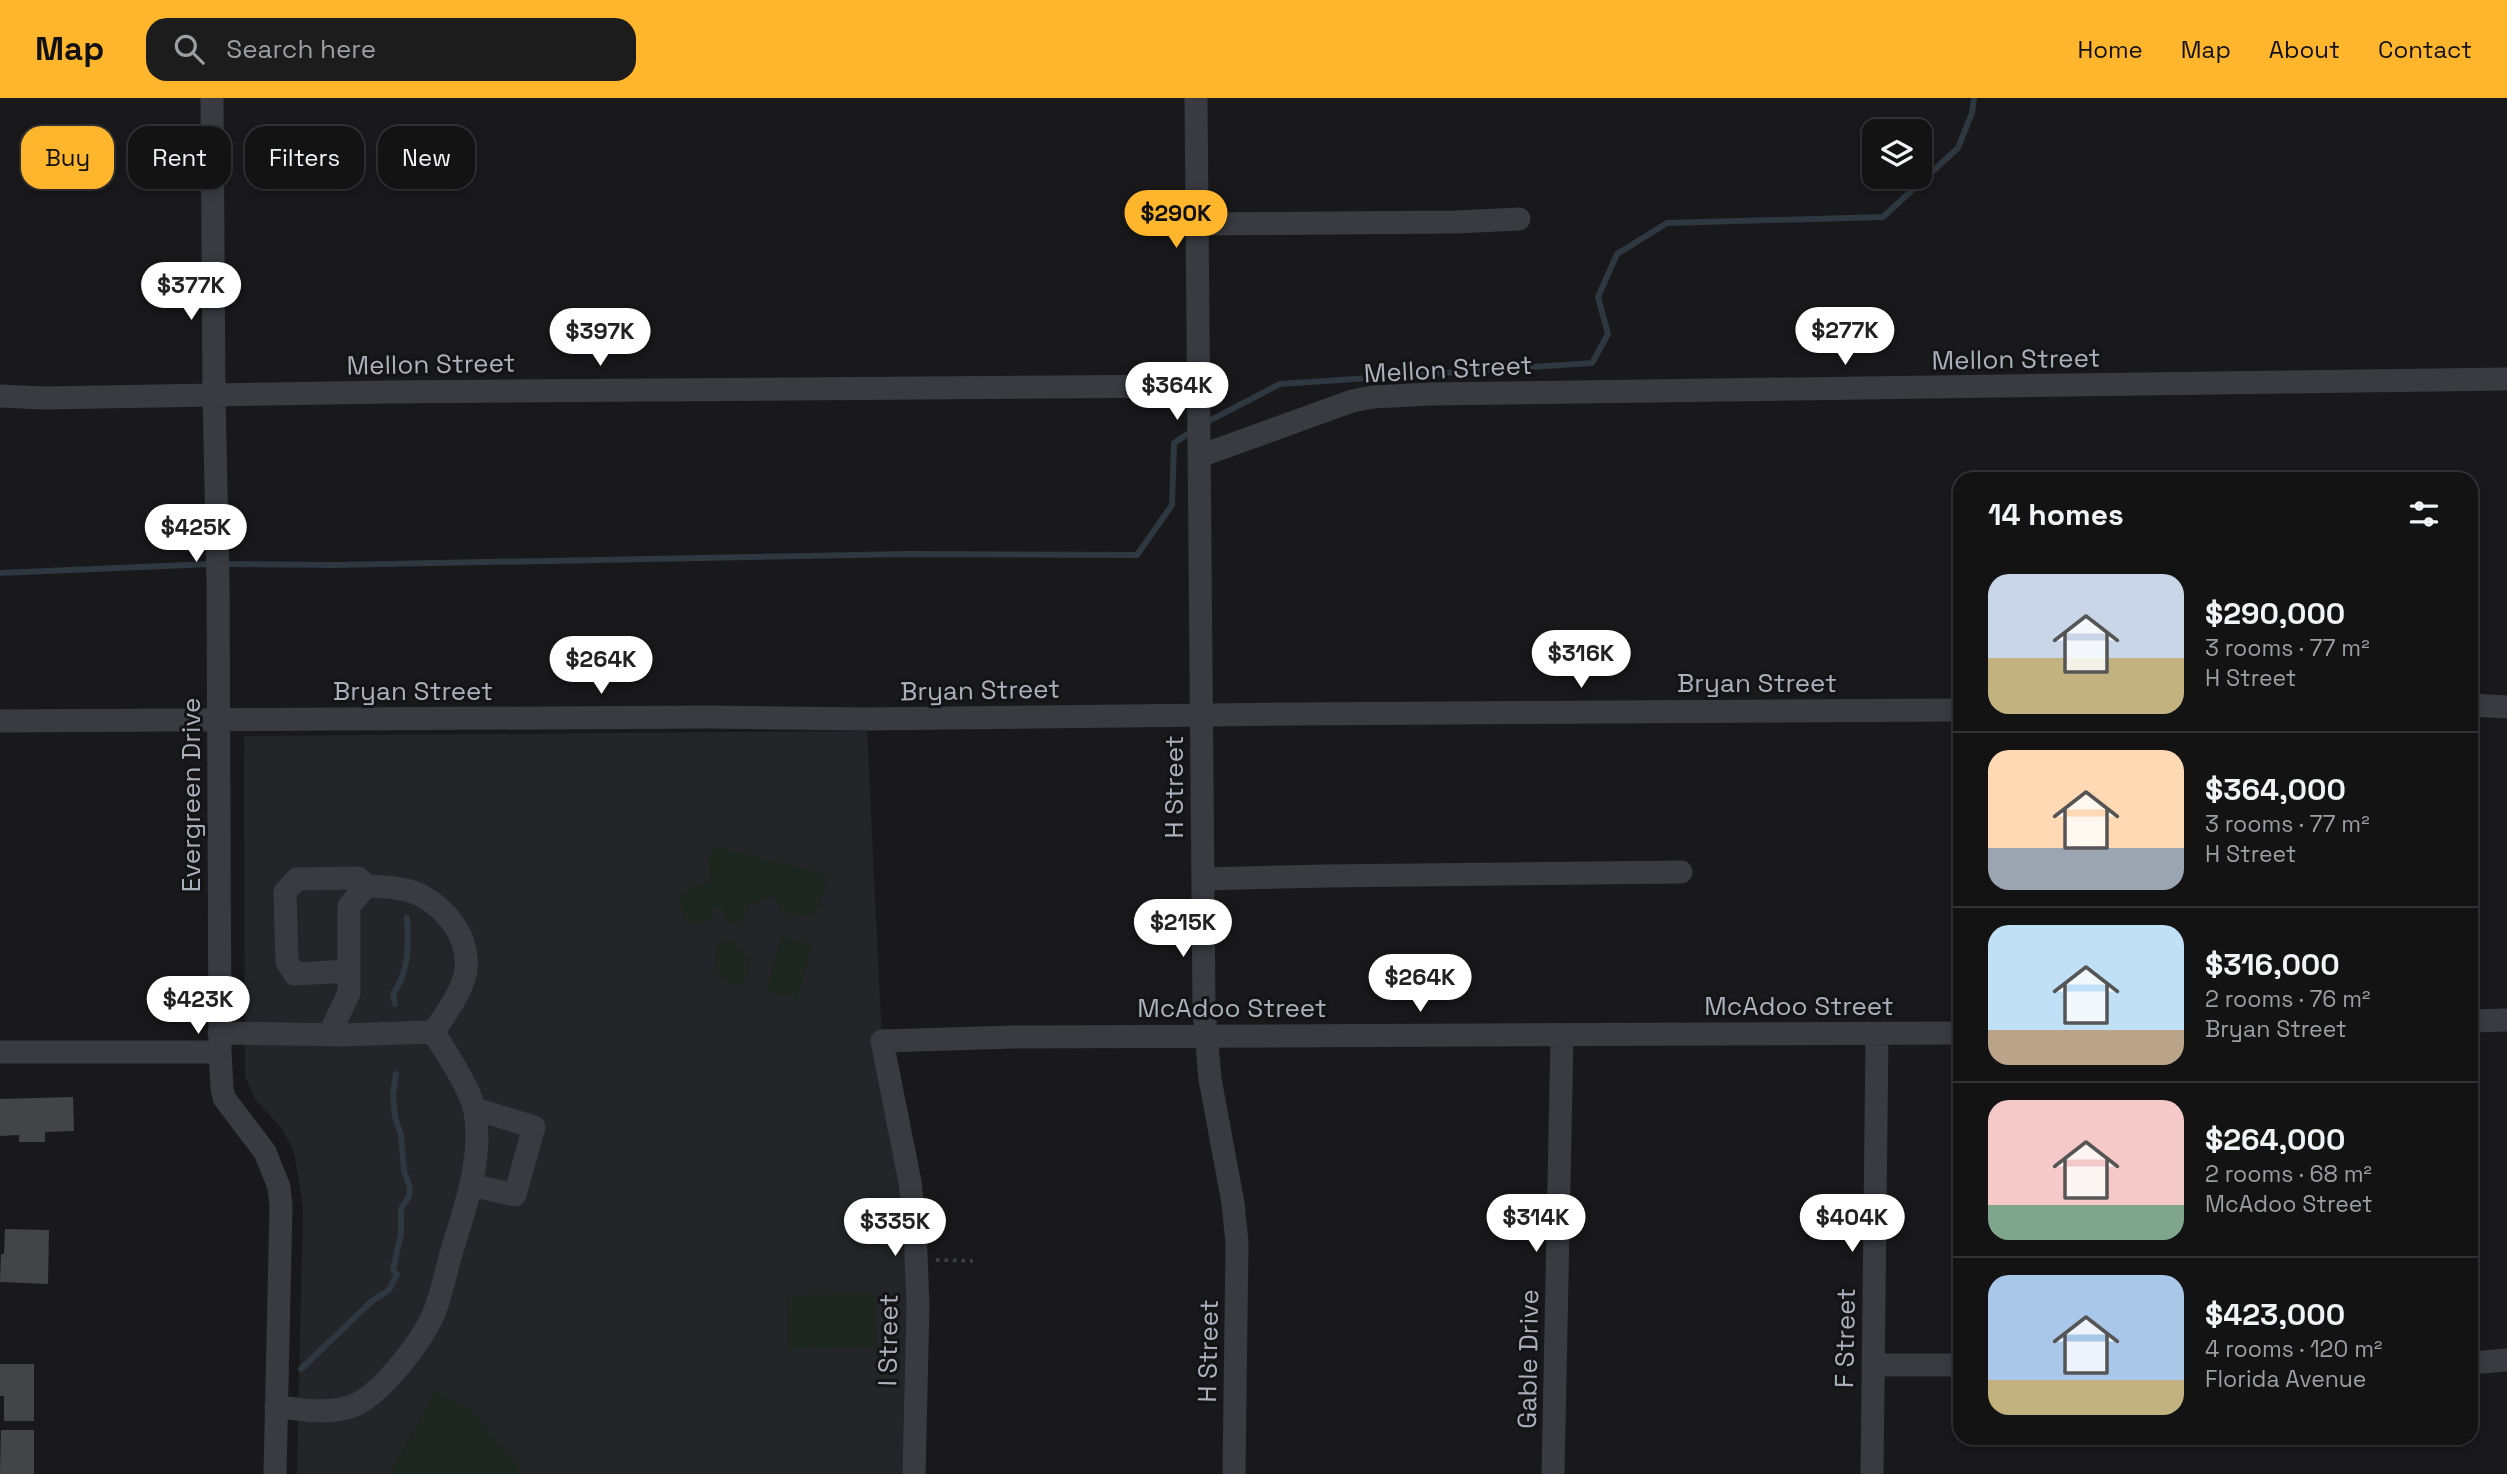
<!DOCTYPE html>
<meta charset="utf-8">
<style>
body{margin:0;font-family:"Space Grotesk",sans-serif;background:#1c1c1d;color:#f1f3f6;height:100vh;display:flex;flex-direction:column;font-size:26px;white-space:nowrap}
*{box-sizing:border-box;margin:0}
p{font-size:23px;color:#9d9ea0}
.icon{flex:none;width:38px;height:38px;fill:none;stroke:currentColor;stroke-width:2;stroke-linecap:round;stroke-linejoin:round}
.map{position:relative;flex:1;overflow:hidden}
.side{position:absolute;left:1953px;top:374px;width:525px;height:973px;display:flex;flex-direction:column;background:#131314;border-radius:21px;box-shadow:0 4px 10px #0003,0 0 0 2px #323234}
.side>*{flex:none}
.guide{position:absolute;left:21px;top:28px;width:665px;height:63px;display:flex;gap:14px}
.fabs{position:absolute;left:1862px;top:21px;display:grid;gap:14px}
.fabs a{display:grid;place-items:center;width:70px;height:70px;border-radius:14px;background:#131314;box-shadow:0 4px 10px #0003,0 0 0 2px #323234;font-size:35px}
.price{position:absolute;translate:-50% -60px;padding:0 16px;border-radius:24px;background:#fff;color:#222;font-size:23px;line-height:46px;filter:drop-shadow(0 2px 4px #0008)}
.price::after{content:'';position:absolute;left:50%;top:42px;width:21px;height:16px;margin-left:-10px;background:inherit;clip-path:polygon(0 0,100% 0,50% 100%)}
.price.on{background:#ffb62d;color:#111}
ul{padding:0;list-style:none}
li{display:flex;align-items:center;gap:21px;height:175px;padding:0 35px}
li+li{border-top:2px solid #323234}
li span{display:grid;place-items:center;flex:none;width:196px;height:140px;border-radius:21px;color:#555}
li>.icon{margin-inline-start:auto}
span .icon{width:84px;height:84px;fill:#fffc;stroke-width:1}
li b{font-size:30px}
h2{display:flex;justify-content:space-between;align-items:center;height:84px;padding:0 35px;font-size:30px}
.chip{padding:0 24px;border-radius:21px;background:#131314;box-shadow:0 4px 10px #0003,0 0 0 2px #323234;font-size:24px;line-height:63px}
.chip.on{background:#ffb62d;color:#111}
header{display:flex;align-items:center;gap:42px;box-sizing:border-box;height:98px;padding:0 35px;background:#ffb62d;color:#111}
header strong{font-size:33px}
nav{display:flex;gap:38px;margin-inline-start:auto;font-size:24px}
.search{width:490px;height:63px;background:#1c1c1d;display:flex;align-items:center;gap:18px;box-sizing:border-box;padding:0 24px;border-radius:21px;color:#9d9ea0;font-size:26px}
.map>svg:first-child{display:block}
</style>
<header>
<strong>Map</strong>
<div class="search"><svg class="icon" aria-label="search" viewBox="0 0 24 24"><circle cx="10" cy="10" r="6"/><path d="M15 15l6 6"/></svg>Search here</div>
<nav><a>Home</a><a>Map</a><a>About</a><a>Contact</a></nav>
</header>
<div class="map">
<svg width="2507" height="1376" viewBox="0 0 2507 1376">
<rect width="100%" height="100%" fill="#19191b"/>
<path fill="#242528" d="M867 633 882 943 914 1113 913 1376H297L303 1111 296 1065 292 1049 281 1030 255 1001 245 979 244 638Z"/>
<path fill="#1e271f" d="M716 748 813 772 829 780 818 812 808 819 780 814 774 798 751 807 747 816 736 827 725 823 723 812 716 810 711 822 693 826 684 821 678 800C684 787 697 787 710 784 711 772 704 757 716 748Z
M781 838 813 847 797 902 766 893Z
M731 841C743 847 749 860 751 873L743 885 736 888 727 884 714 868 716 848Z
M876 1195 877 1250 788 1252 786 1197Z
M436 1291 471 1313 508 1353 523 1376H389Z"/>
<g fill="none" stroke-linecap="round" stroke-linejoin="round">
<path stroke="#2d3841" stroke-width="6" d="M1205 325 1280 286 1592 265 1608 236 1598 199 1617 156 1667 125 1883 119 1958 50 1972 15 1974 0
M222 466 334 467 907 456 1137 457 1172 407 1174 345 1192 333
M0 475 211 466
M395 906 393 896C409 873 409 847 407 820
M301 1271 372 1203 389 1192 397 1176 393 1172 401 1135V1111L409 1098 410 1089 404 1073 401 1037 395 1019 393 995 396 976"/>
</g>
<path fill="#434448" d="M73 999 74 1033 45 1034V1044H19V1037L0 1038V1001Z
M5 1131 49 1132 48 1186 0 1184 1 1156H4Z
M0 1266H34V1323H4V1298H0Z
M1 1332H34V1376H0Z"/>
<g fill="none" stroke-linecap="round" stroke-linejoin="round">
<path stroke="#3f4248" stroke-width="3.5" stroke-dasharray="3.5 5" stroke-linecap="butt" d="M936 1162 973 1163"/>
<path stroke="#393b41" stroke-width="23" d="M212 0 214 297 218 484 220 954 222 990 224 1000 265 1054 279 1089 281 1108 275 1376
M1196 0 1204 911 1210 981 1233 1105 1237 1145 1234 1376
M1198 126 1456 124 1519 121
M0 298 43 300 389 294 1198 288
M1200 358 1352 303 1373 299 1430 296 2507 281
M2471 607 2507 609
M0 623 708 619 866 621 1292 616 1960 612
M1203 781 1326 778 1681 774
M349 873 295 876 287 864 285 794 297 781 358 780 366 788
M2471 923 2507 922
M219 935 341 937 433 934
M329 937 349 895V808L366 788C383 789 405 789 420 797 448 812 469 839 466 871 464 891 445 918 433 934
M0 954H220
M471 1087 515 1097 534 1029 475 1011
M2471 1265 2507 1262
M1873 1267H1960
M276 1308C302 1312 330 1317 355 1307 383 1294 422 1243 434 1215 441 1198 445 1177 450 1159 464 1112 483 1063 475 1014 472 993 445 952 433 934
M914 1376 918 1208 915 1130 910 1084 882 943 1014 939 1960 935
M1553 1376 1562 938
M1872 1376 1877 937"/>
</g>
<g text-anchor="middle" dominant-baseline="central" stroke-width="6" stroke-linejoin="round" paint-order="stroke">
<g font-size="26" fill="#aab0bc" stroke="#141416">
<text transform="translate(2016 261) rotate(-1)">Mellon Street</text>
<text transform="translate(431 266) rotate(-1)">Mellon Street</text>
<text transform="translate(1448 271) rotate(-3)">Mellon Street</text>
<text x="1757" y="585">Bryan Street</text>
<text transform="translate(980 592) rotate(-1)">Bryan Street</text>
<text x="413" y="593">Bryan Street</text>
<text transform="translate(1174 689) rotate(-90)">H Street</text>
<text transform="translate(191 697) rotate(-90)">Evergreen Drive</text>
<text x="1799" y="908">McAdoo Street</text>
<text x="1232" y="910">McAdoo Street</text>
<text transform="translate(1845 1240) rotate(-89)">F Street</text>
<text transform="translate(888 1242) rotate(-89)">I Street</text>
<text transform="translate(1208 1253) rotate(-89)">H Street</text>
<text transform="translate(1528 1261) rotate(-89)">Gable Drive</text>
</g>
</g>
</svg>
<div class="fabs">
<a><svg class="icon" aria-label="layers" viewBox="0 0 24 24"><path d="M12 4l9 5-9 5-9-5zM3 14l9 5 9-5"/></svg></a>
</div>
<b class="price on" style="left:1176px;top:152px">$290K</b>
<b class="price" style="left:191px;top:224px">$377K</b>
<b class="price" style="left:1845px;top:269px">$277K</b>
<b class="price" style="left:600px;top:270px">$397K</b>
<b class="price" style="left:1177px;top:324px">$364K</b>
<b class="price" style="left:196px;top:466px">$425K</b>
<b class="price" style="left:1581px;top:592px">$316K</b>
<b class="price" style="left:601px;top:598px">$264K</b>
<b class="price" style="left:1183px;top:861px">$215K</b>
<b class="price" style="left:1420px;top:916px">$264K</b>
<b class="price" style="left:198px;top:938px">$423K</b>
<b class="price" style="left:1536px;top:1156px">$314K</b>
<b class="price" style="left:1852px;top:1156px">$404K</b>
<b class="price" style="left:895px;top:1160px">$335K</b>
<div class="guide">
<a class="chip on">Buy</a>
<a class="chip">Rent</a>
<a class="chip">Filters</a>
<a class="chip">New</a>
</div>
<section class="side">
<h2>14 homes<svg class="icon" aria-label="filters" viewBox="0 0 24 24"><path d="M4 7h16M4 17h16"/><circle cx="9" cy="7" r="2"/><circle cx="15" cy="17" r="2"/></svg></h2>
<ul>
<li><span style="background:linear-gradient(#c9d6e8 60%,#c2b280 0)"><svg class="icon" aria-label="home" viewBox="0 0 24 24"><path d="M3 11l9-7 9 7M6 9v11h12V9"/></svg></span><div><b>$290,000</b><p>3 rooms · 77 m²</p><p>H Street</p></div></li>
<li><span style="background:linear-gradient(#ffd9b3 70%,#9aa5b1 0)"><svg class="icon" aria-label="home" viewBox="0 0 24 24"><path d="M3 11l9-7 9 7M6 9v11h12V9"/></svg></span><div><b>$364,000</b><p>3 rooms · 77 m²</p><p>H Street</p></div></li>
<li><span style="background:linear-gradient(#bfe0f5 75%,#b9a48a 0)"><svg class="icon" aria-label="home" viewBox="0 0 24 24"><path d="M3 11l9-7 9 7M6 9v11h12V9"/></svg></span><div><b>$316,000</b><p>2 rooms · 76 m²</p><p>Bryan Street</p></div></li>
<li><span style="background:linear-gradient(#f6c9c9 75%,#7fa58c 0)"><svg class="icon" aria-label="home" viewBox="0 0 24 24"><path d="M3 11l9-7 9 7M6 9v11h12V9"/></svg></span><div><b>$264,000</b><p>2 rooms · 68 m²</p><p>McAdoo Street</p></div></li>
<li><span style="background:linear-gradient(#a9c7e8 75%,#c2b280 0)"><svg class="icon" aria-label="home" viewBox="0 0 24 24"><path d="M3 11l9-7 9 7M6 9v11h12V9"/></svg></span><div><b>$423,000</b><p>4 rooms · 120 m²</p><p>Florida Avenue</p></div></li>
</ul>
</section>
</div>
